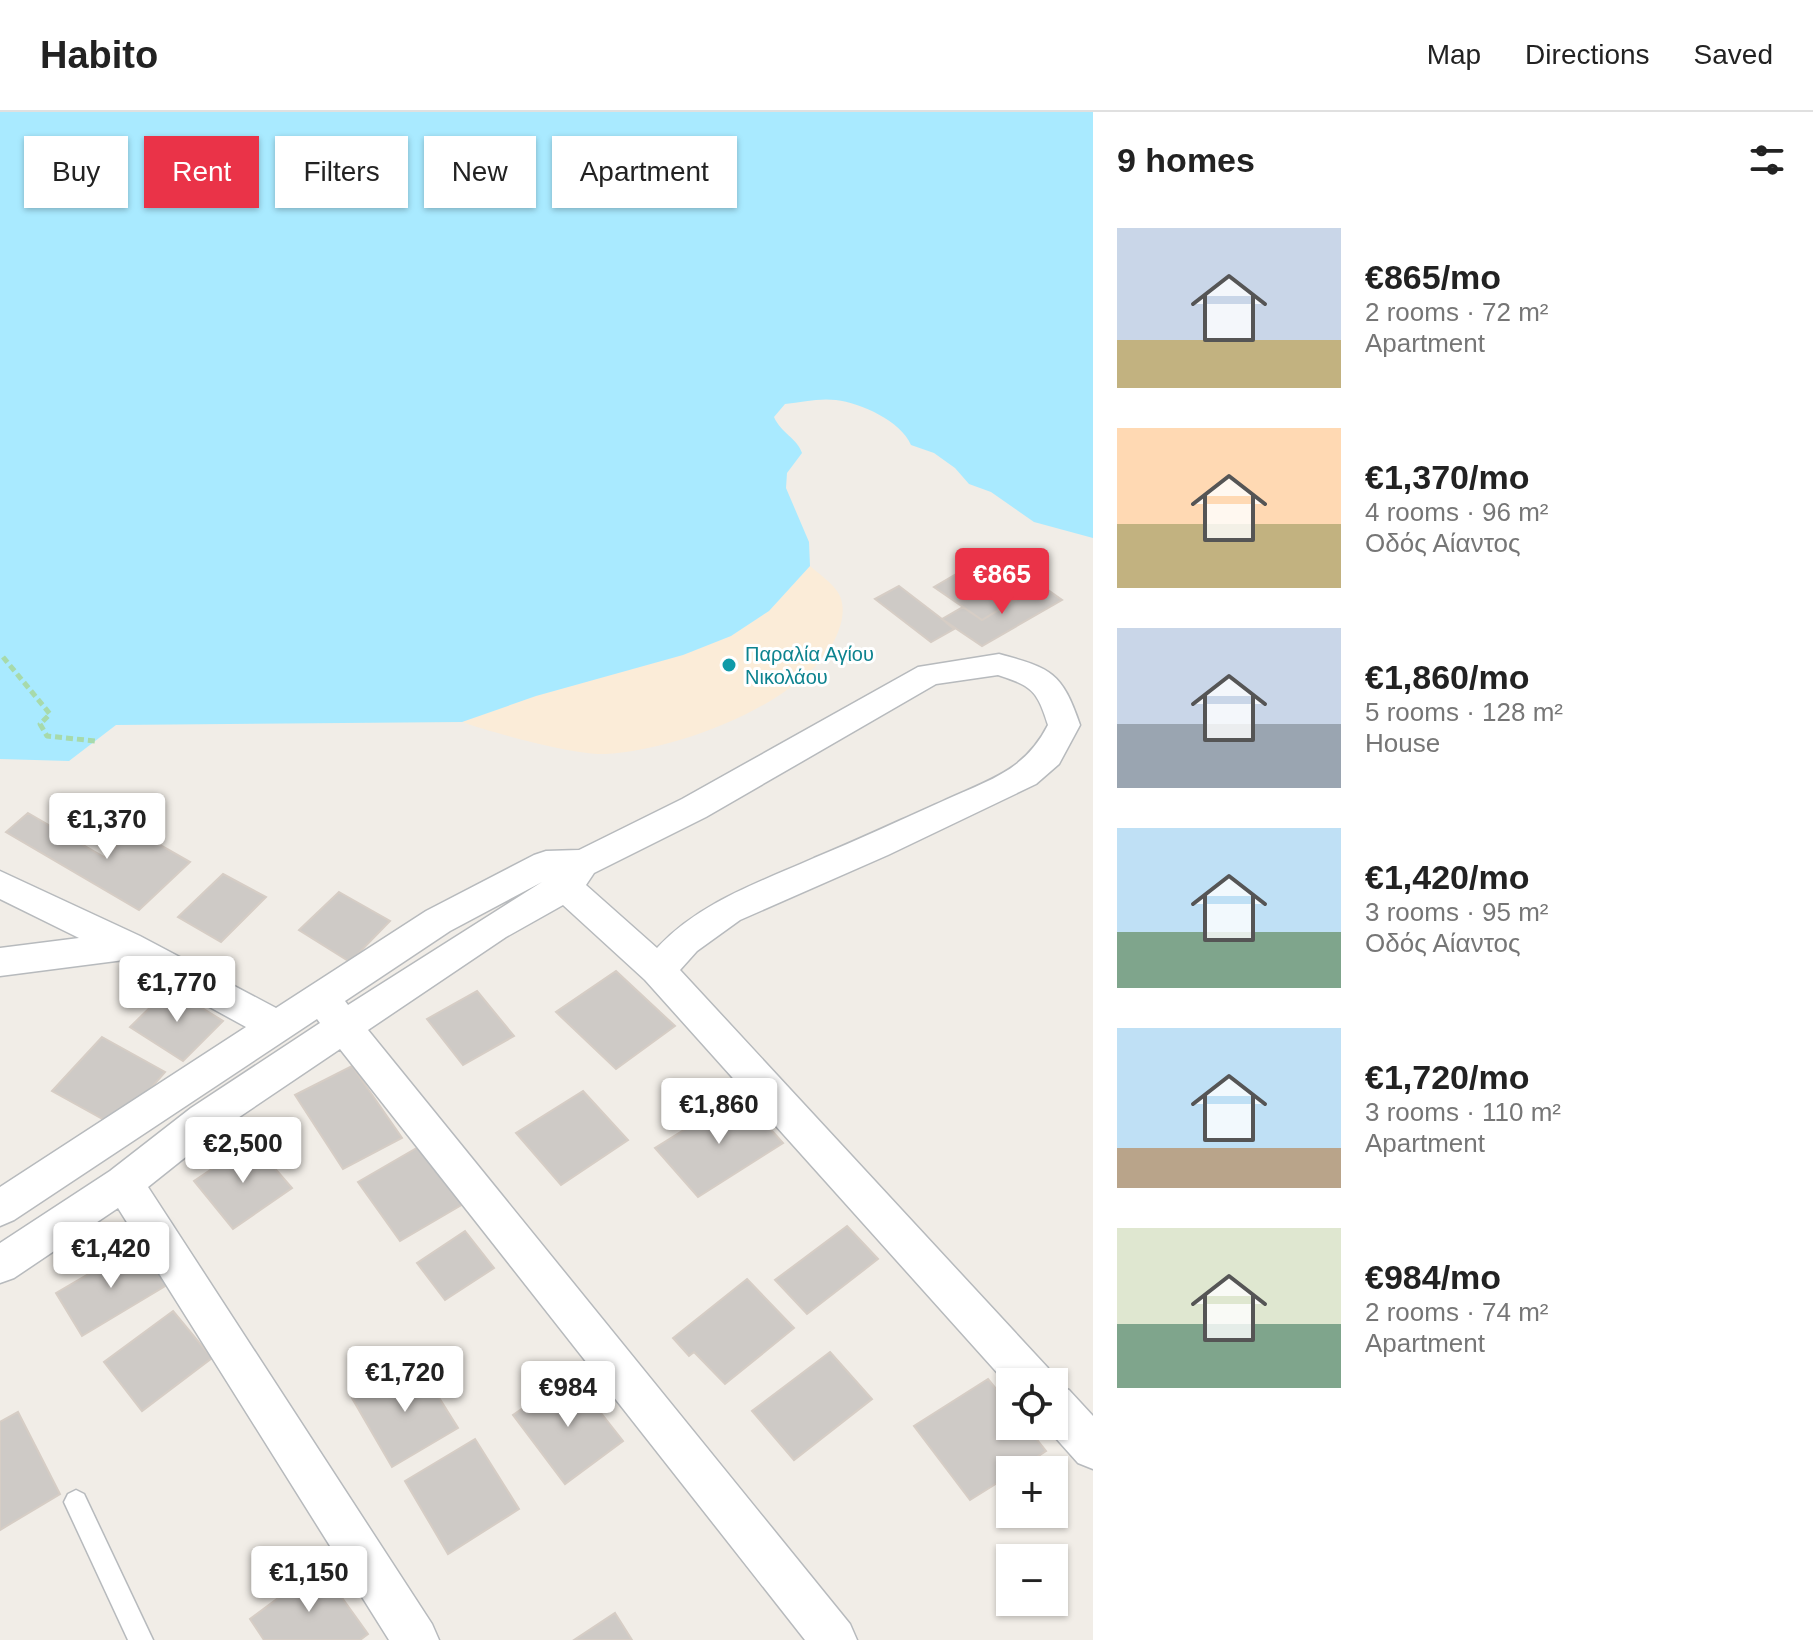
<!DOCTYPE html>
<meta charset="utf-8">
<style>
body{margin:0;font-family:Helvetica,sans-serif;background:#f6f6f6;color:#222;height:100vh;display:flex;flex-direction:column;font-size:30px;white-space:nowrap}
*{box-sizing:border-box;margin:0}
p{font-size:26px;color:#767676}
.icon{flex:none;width:44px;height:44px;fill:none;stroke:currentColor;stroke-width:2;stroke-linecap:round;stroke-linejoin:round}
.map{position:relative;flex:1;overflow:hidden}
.side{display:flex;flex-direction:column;background:#fff;width:720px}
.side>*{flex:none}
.banner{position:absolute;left:24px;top:24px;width:760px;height:72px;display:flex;gap:16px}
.buttons{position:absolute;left:996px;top:1256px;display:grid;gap:16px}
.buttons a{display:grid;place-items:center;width:72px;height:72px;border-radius:0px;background:#fff;box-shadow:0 2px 6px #0004;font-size:40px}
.price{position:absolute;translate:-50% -68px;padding:0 18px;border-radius:8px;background:#fff;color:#222;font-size:26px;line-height:52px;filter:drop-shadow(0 2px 4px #0008)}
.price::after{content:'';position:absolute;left:50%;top:48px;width:24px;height:18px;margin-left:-12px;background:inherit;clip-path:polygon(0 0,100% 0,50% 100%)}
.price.selected{background:#ea3348;color:#fff}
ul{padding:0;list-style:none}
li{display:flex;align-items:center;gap:24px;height:200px;padding:0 24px}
li span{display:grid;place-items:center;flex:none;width:224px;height:160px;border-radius:0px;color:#555}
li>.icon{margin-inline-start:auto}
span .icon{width:96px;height:96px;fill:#fffc;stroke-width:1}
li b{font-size:34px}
h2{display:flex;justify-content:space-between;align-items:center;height:96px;padding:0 24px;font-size:34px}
.pill{padding:0 28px;border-radius:0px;background:#fff;box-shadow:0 2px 6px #0004;font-size:28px;line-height:72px}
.pill.selected{background:#ea3348;color:#fff}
header{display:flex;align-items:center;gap:48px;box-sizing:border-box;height:112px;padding:0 40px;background:#fff;border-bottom:2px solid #e0e0e0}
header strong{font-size:38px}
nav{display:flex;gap:44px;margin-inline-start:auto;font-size:28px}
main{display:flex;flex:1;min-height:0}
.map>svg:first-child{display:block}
</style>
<header>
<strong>Habito</strong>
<nav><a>Map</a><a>Directions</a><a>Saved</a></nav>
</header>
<main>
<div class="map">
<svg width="1093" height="1528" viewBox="0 0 1093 1528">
<rect width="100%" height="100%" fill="#f1ede7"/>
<path fill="#fbecd8" d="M810 454C819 462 831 470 837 479 847 493 842 512 836 525 804 592 675 639 605 642 573 643 494 621 462 610L536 584 683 543 731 524 769 499Z"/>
<path fill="#a9eaff" d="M0 0H1093V426L1034 410 991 380 969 372 955 356 934 341 911 333C901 309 861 291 836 288 819 286 802 290 785 292L774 305C781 321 797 326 802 341L787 361 786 376 809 430 810 454 769 499 731 524 683 543 536 584 462 610 116 613 69 649 0 647Z"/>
<path fill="#cecac6" stroke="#d6cdc5" stroke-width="2" d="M965 457 1013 489 982 508 934 475Z
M1041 473 1062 488 982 534 942 507 963 495 982 508Z
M899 474 942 507 954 517 931 530 875 487Z
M28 701 104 745 134 718 190 750 139 798 6 720Z
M223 762 266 785 221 830 178 805Z
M339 780 390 809 350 850 299 818Z
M616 859 675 914 616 957 556 900Z
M170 876 223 909 183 949 130 915Z
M477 879 514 924 463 953 427 907Z
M102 925 165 960 117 1015 52 979Z
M352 954 402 1026 343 1057 295 983Z
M583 979 628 1028 561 1073 516 1021Z
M740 983 783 1031 698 1085 655 1036Z
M252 1030 292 1076 233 1117 194 1069Z
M427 1030 470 1088 400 1129 358 1070Z
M847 1114 878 1147 807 1202 775 1168Z
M465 1119 494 1156 445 1188 417 1151Z
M140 1132 167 1173 82 1224 56 1181Z
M747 1167 794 1216 725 1272 694 1240 689 1244 673 1226Z
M173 1199 212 1246 142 1299 104 1250Z
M830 1240 872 1287 794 1348 752 1299Z
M416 1249 458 1316 392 1355 352 1286Z
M571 1263 623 1329 565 1372 513 1303Z
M988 1267 1010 1294V1314H1026L1046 1339 1017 1358H1010V1363L970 1388 914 1314Z
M18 1300 60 1382 0 1418V1310Z
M475 1327 519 1397 448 1442 405 1369Z
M320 1455 368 1522 360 1528H264L250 1507Z
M615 1501 632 1528H574Z"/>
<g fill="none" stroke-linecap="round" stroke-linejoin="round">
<g stroke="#b7babd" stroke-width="3">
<path id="service" d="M76 1378 84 1382 153 1528H128L64 1390 68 1382Z"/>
</g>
<g stroke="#b7babd" stroke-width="3">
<path id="minor" d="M999 542C1051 556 1062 560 1080 613L1059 652 1036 672 888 743 740 808 697 839 680 858 1048 1256 1054 1270H1010V1275L645 868 563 793 506 825 368 918 850 1512 857 1528H805L340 937 217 1020 148 1075 432 1512 439 1528H389L118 1096 14 1166 0 1171V1131L110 1059 191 996 320 911 317 907 14 1108 0 1114V1075L246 915 124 848 0 864V836L79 826 0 787V759L140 824 276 896 426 799 534 743 546 739 579 738 682 687 918 555ZM998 563C1032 574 1037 578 1048 613 1024 660 988 668 943 689 900 708 858 728 814 746 758 771 700 790 657 836L586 773 594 761 706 705 936 572ZM542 770 348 893 345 889 450 819Z
M1054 1272 1069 1278 1093 1304V1357L1078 1351 1045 1314H1054Z"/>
</g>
<path stroke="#a7daab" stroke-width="5" stroke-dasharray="7 4" stroke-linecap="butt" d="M3 545 50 602 40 612 47 624 95 629"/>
<use href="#service" fill="#fff" fill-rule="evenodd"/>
<use href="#minor" fill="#fff" fill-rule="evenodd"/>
</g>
<circle fill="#0f9aa8" stroke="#fff" stroke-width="3" cx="729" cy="553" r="8"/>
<g text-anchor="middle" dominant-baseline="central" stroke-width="6" stroke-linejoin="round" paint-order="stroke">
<g font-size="20" fill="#0d838f" stroke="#fff" text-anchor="start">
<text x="745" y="542">Παραλία Αγίου<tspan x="745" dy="23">Νικολάου</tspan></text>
</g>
</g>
</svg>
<div class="buttons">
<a><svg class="icon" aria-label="locate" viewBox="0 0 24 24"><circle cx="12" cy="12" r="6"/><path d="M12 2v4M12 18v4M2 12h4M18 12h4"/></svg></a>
<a>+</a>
<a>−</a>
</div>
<b class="price selected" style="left:1002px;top:504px">€865</b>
<b class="price" style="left:107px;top:749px">€1,370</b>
<b class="price" style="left:177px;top:912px">€1,770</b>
<b class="price" style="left:719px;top:1034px">€1,860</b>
<b class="price" style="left:243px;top:1073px">€2,500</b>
<b class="price" style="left:111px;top:1178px">€1,420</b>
<b class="price" style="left:405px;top:1302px">€1,720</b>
<b class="price" style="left:568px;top:1317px">€984</b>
<b class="price" style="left:309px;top:1502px">€1,150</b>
<div class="banner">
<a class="pill">Buy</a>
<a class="pill selected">Rent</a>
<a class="pill">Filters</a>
<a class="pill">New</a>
<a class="pill">Apartment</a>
</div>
</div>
<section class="side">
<h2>9 homes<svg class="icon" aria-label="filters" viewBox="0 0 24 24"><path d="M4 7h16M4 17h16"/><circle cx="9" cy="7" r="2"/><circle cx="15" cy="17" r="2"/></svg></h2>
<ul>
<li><span style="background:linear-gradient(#c9d6e8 70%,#c2b280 0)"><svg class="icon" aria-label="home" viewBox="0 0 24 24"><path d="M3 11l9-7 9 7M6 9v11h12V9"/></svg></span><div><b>€865/mo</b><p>2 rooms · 72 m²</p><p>Apartment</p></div></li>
<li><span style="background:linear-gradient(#ffd9b3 60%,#c2b280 0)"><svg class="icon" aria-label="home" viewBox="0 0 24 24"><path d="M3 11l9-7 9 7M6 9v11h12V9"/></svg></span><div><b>€1,370/mo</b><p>4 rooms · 96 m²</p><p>Οδός Αίαντος</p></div></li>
<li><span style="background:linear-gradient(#c9d6e8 60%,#9aa5b1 0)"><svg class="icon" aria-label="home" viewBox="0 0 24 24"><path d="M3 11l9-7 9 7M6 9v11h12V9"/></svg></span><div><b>€1,860/mo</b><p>5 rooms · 128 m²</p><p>House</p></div></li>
<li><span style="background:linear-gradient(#bfe0f5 65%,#7fa58c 0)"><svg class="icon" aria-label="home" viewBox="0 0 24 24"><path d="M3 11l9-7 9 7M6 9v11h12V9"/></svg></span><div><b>€1,420/mo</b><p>3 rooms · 95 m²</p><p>Οδός Αίαντος</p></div></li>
<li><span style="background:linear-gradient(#bfe0f5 75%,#b9a48a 0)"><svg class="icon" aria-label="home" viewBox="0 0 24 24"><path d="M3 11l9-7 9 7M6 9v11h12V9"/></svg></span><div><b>€1,720/mo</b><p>3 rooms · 110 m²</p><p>Apartment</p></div></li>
<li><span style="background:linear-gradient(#dfe7d0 60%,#7fa58c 0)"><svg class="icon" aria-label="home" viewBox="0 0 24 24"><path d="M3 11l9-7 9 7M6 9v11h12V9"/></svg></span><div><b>€984/mo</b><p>2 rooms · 74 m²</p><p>Apartment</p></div></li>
</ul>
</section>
</main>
